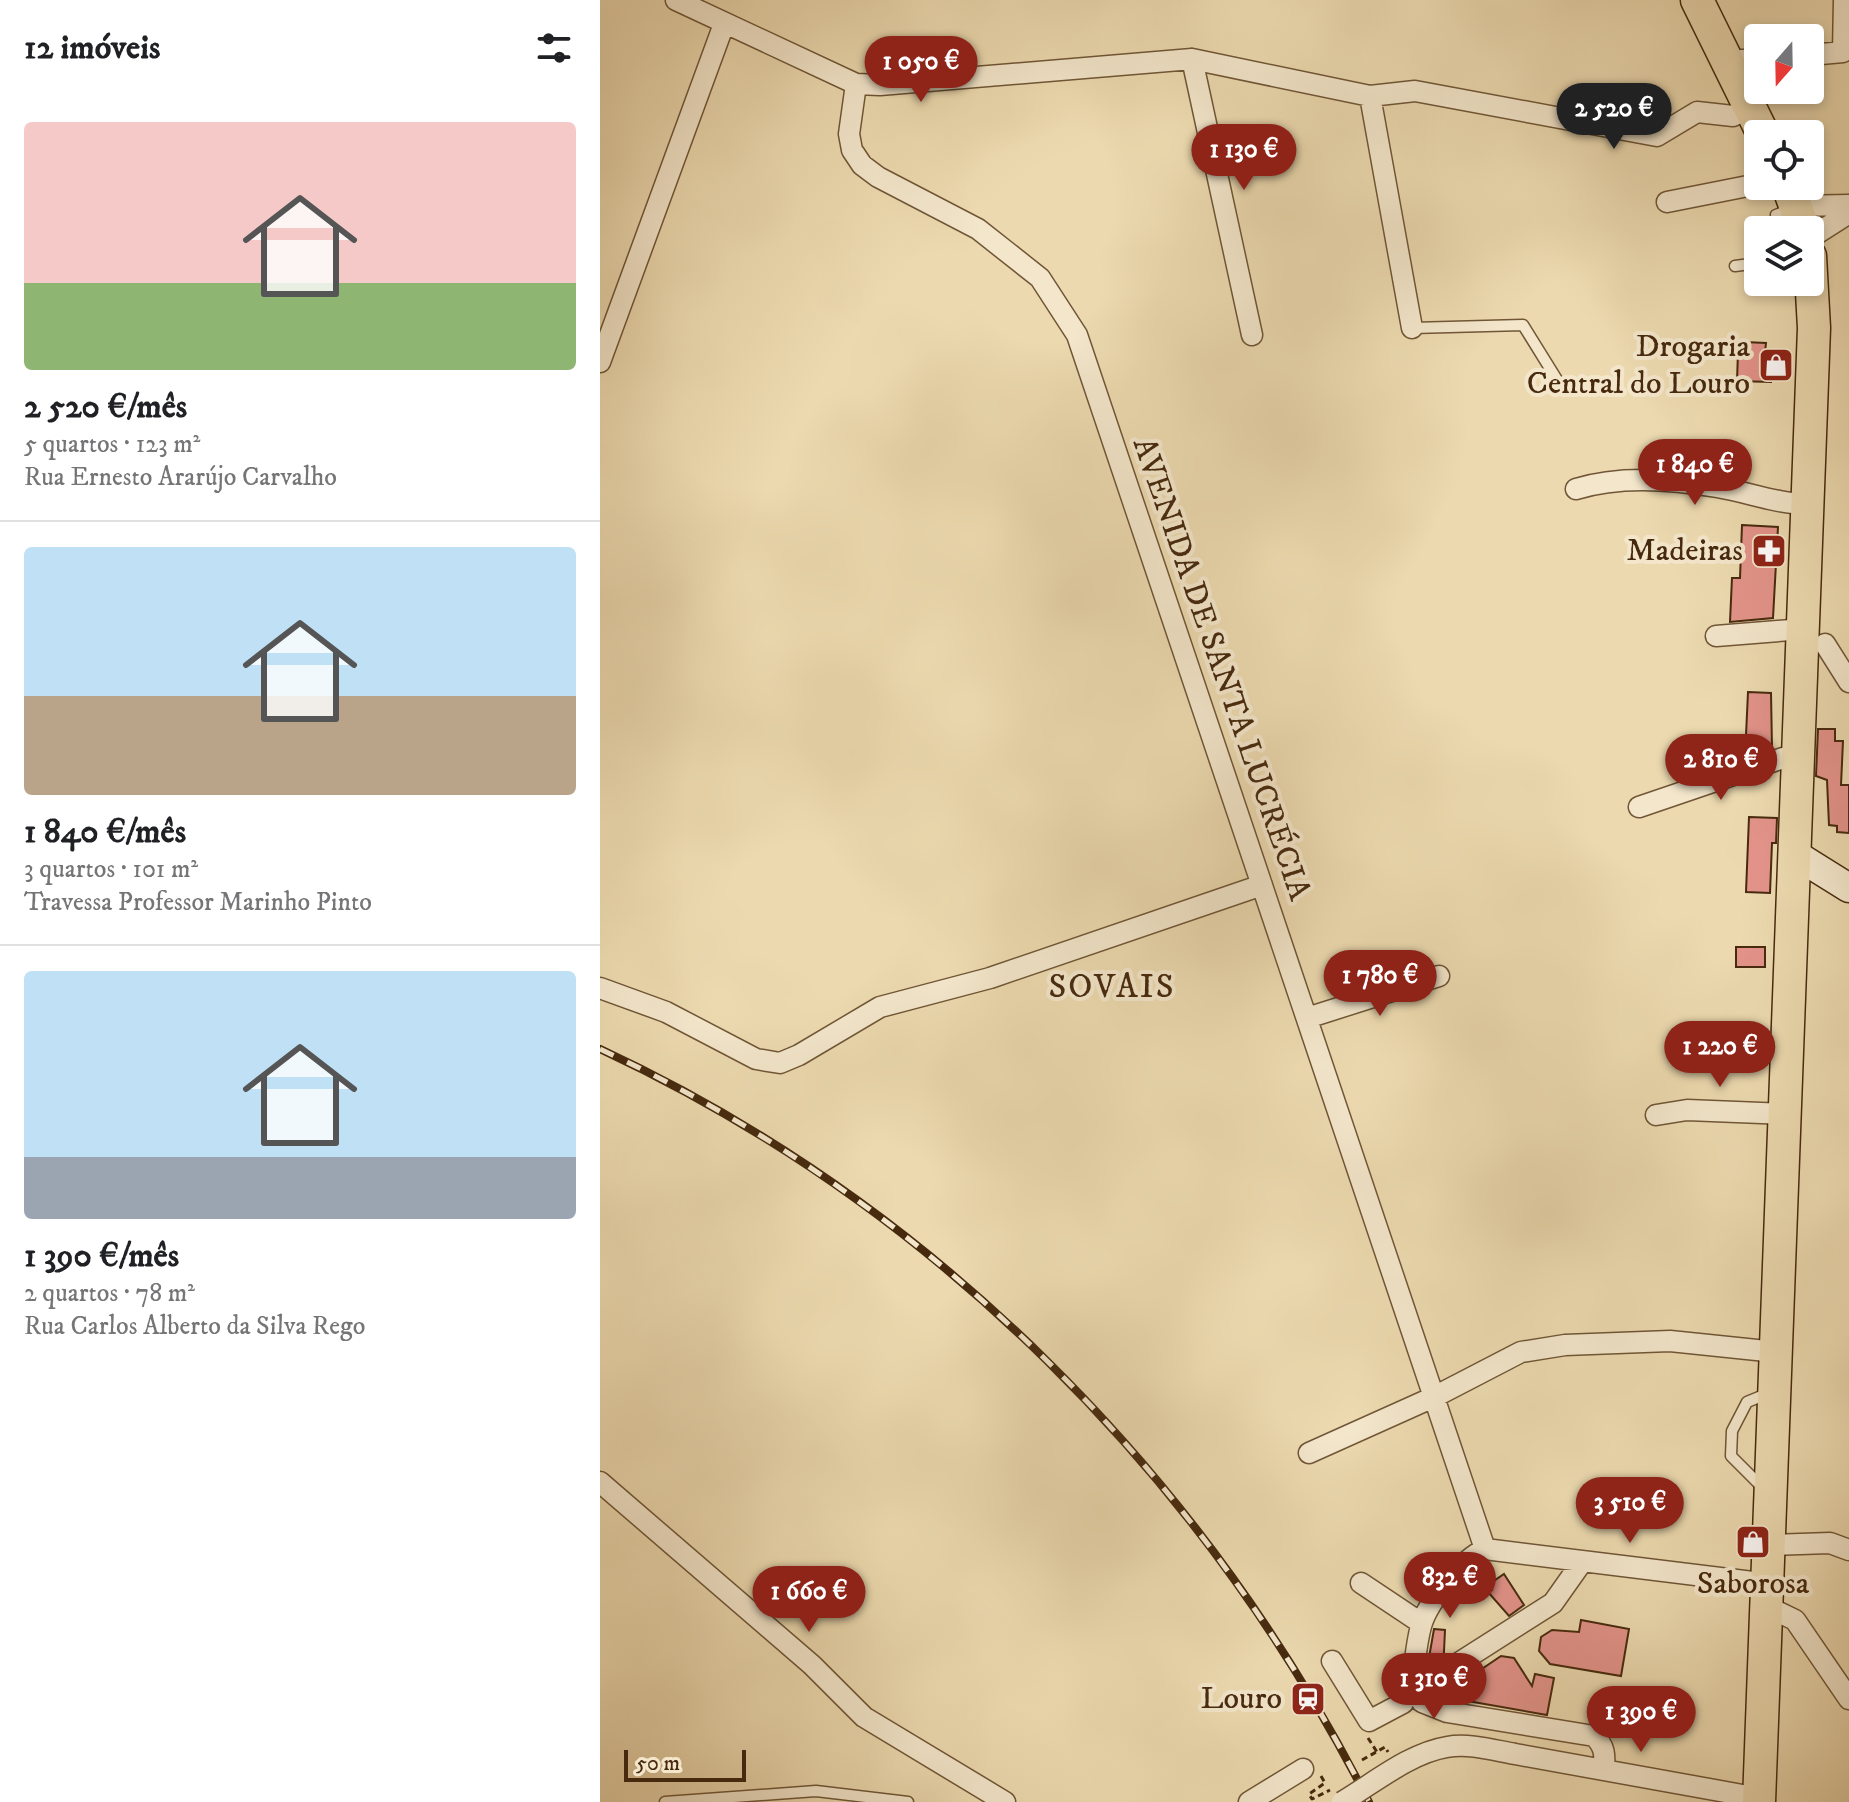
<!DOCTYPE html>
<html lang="pt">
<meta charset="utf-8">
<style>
body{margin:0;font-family:"IM FELL DW Pica",serif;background:#f6f6f6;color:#202124;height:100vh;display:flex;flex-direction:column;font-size:30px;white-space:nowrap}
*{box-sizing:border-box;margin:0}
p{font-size:26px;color:#757577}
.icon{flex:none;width:44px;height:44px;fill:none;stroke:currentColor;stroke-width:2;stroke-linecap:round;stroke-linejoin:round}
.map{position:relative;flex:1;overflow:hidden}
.drawer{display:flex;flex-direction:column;background:#fff;width:600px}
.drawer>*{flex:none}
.needle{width:52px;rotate:200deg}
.fabs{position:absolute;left:1144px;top:24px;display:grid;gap:16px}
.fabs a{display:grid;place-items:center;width:80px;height:80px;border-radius:8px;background:#fff;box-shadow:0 4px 12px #0003;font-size:40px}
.scale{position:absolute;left:24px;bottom:20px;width:122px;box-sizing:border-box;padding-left:8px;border:4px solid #472a0e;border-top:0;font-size:22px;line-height:28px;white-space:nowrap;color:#472a0e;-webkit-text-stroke:6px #f3e6cb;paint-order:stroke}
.price{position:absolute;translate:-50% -68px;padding:0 18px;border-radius:28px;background:#8f2418;color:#fff;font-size:26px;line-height:52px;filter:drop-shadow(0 2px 4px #0008)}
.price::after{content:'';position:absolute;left:50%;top:48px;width:24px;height:18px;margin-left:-12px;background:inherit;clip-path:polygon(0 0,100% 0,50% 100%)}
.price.selected{background:#222;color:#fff}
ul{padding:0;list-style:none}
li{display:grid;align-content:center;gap:16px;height:424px;padding:0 24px}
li+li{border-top:2px solid #e0e0e0}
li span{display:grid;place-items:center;height:248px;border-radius:8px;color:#555}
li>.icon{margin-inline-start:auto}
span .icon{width:144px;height:144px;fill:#fffc;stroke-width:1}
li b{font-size:34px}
h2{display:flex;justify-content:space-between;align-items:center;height:96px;padding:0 24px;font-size:34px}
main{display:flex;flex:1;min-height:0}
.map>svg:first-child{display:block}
</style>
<main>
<section class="drawer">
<h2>12 imóveis<svg class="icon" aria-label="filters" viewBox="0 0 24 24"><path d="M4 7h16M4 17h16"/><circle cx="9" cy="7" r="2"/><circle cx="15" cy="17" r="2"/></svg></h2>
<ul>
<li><span style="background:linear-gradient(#f6c9c9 65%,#8fb573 0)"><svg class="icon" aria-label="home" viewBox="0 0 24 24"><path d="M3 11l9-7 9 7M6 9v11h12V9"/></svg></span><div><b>2 520 €/mês</b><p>5 quartos · 123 m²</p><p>Rua Ernesto Ararújo Carvalho</p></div></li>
<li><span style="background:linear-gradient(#bfe0f5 60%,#b9a48a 0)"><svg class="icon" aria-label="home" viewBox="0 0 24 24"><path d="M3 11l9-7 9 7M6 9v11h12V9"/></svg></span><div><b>1 840 €/mês</b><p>3 quartos · 101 m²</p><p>Travessa Professor Marinho Pinto</p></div></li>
<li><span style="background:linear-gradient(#bfe0f5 75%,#9aa5b1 0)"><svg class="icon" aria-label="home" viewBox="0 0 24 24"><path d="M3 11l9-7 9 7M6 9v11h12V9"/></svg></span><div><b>1 390 €/mês</b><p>2 quartos · 78 m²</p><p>Rua Carlos Alberto da Silva Rego</p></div></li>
</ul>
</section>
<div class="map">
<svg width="1249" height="1802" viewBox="0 0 1249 1802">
<rect width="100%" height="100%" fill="#ecd9af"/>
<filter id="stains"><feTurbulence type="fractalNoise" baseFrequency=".0025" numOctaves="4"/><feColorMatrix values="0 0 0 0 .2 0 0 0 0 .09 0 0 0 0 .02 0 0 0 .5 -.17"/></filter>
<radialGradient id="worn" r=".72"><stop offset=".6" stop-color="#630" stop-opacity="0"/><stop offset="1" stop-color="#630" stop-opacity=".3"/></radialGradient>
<path fill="#e3938a" stroke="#472a0e" stroke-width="2" d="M1144 342 1166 343 1165 352H1185V377H1171V382L1137 381 1138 352H1144Z
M1142 525 1178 527 1173 618 1130 622 1132 578H1140Z
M1148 692 1171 693 1172 748 1145 757Z
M1218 729H1235V741H1243L1241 785H1249V833L1237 832V826L1229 825 1227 780 1216 776Z
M1149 817 1177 818 1176 843H1172L1170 893 1146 892Z
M1136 947H1165V967H1136Z
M904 1574 924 1605 909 1616 888 1592 892 1590 888 1585Z
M981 1620 1029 1629 1021 1676 950 1664 939 1651 941 1637 952 1630 979 1632Z
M834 1629 845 1630 843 1672 861 1683 901 1656 914 1658 932 1686 935 1674 954 1678 947 1715 845 1697 827 1669Z"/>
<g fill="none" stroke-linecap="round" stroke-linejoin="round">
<g stroke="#705636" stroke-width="13">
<path id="lane" d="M1178 230 1176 215 1191 209
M1135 266 1158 263
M812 328 923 325 959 383
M1164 1489 1131 1456 1132 1431 1147 1402 1169 1393
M65 1802 216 1791 308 1802"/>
</g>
<g stroke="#705636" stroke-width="23">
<path id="street" d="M76 0 256 84 280 85 592 59 770 96 815 91 1057 136 1097 112 1133 116 1150 108
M1210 55 1243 52 1244 0
M592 59 652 335
M1127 61 1158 59
M256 84 249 134 252 150 262 165 278 177 378 229 440 278 477 335 885 1549
M770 96 812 328
M1067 202 1158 184
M1196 206 1249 205
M1210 238 1249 213
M0 362 124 24
M976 489C1020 475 1071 479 1117 487 1148 492 1177 504 1208 504
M1116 636 1203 629
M1225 644 1249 682
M1039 807 1183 758 1196 757
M0 988 66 1012 156 1059 180 1063 199 1055 280 1007 390 978 662 885
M707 1018 839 976
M1056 1115 1087 1110 1186 1114
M709 1453 836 1396 921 1352 965 1345 1070 1341 1176 1352
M0 1482 212 1665 264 1717 405 1802
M1170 1545 1230 1543 1249 1550
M761 1583 821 1623
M1168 1607 1195 1620 1249 1699
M732 1661 769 1721 803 1703
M854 1666 953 1603 982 1562
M812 1683C815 1664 816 1644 821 1626 828 1601 863 1559 885 1549L1169 1584
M822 1702 847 1712 994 1736C1005 1746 1005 1755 1004 1769
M915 1754 1159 1798
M649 1802 703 1769"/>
</g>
<g stroke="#472a0e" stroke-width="31">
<path id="secondary" d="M1196 855 1249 888"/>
</g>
<g stroke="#472a0e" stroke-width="35">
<path id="primary" d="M1097 0 1163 134
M1188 186 1204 230
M1159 1802 1214 328 1210 256"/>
</g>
<path stroke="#472a0e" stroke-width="3" stroke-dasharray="6 4" stroke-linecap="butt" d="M768 1738 777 1752
M762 1760 785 1747 788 1752
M721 1776 725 1783 709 1794 712 1799 730 1790"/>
<use href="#lane" stroke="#f3e6cb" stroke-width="10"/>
<use href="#street" stroke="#f3e6cb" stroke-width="20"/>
<use href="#secondary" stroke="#f3e6cb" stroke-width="28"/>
<use href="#primary" stroke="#ecd9af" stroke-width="32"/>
<g stroke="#472a0e" stroke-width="8">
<path id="rail" d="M0 1049C333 1204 603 1475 769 1802"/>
</g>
<use href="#rail" stroke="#f3e6cb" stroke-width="5" stroke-dasharray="15" stroke-linecap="butt"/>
<g stroke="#705636" stroke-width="23" stroke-linecap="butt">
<path id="street-bridge" d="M742 1802C774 1783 810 1753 847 1747 869 1743 893 1750 915 1754"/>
</g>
<use href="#street-bridge" stroke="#f3e6cb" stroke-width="20"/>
</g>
<defs>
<g id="shop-square" transform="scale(1.8)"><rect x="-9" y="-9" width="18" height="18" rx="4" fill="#8f2418" stroke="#f3e6cb"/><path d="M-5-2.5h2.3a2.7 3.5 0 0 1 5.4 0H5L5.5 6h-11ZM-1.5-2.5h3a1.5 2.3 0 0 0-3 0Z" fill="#fff"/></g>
<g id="pharmacy-square" transform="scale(1.8)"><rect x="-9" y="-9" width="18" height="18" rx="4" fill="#8f2418" stroke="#f3e6cb"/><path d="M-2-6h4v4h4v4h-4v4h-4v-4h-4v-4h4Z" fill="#fff"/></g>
<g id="station-square" transform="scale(1.8)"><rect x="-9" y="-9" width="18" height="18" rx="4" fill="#8f2418" stroke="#f3e6cb"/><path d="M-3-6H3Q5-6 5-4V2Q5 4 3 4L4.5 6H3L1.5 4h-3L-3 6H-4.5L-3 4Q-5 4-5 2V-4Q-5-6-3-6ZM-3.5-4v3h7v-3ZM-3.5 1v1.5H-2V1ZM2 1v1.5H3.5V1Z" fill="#fff"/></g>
</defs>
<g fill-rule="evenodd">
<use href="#shop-square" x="1176" y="365"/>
<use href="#pharmacy-square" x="1169" y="551"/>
<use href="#shop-square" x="1153" y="1542"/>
<use href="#station-square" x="708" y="1699"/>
</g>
<g text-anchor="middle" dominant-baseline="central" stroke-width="8" stroke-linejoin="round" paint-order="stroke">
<g font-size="32" fill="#472a0e" stroke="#f3e6cb" text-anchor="end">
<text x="1150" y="347">Drogaria<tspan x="1150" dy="37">Central do Louro</tspan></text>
<text x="1143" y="551">Madeiras</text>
<text x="1153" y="1584" text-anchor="middle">Saborosa</text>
<text x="682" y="1699">Louro</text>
</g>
<g font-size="32" fill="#472a0e" stroke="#f3e6cb">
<text transform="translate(621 669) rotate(71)">AVENIDA DE SANTA LUCRÉCIA</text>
</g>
<g font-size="34" letter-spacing="2" fill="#472a0e" stroke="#f3e6cb">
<text x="512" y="987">SOVAIS</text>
</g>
</g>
<rect width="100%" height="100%" filter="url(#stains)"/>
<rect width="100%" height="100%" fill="url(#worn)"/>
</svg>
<div class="fabs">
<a><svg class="needle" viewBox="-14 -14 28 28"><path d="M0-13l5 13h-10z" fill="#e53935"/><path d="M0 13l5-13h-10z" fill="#757577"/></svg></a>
<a><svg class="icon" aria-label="locate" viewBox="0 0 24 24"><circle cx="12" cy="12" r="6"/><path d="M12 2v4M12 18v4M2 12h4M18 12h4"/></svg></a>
<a><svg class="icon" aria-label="layers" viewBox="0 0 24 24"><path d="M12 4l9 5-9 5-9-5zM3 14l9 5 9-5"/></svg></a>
</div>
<div class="scale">50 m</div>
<b class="price" style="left:321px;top:104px">1 050 €</b>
<b class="price selected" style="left:1014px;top:151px">2 520 €</b>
<b class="price" style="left:644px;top:192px">1 130 €</b>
<b class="price" style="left:1095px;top:507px">1 840 €</b>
<b class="price" style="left:1121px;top:802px">2 810 €</b>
<b class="price" style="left:780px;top:1018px">1 780 €</b>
<b class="price" style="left:1120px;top:1089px">1 220 €</b>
<b class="price" style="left:1030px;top:1545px">3 510 €</b>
<b class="price" style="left:850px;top:1620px">832 €</b>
<b class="price" style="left:209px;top:1634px">1 660 €</b>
<b class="price" style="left:834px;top:1721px">1 310 €</b>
<b class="price" style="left:1041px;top:1754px">1 390 €</b>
</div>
</main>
